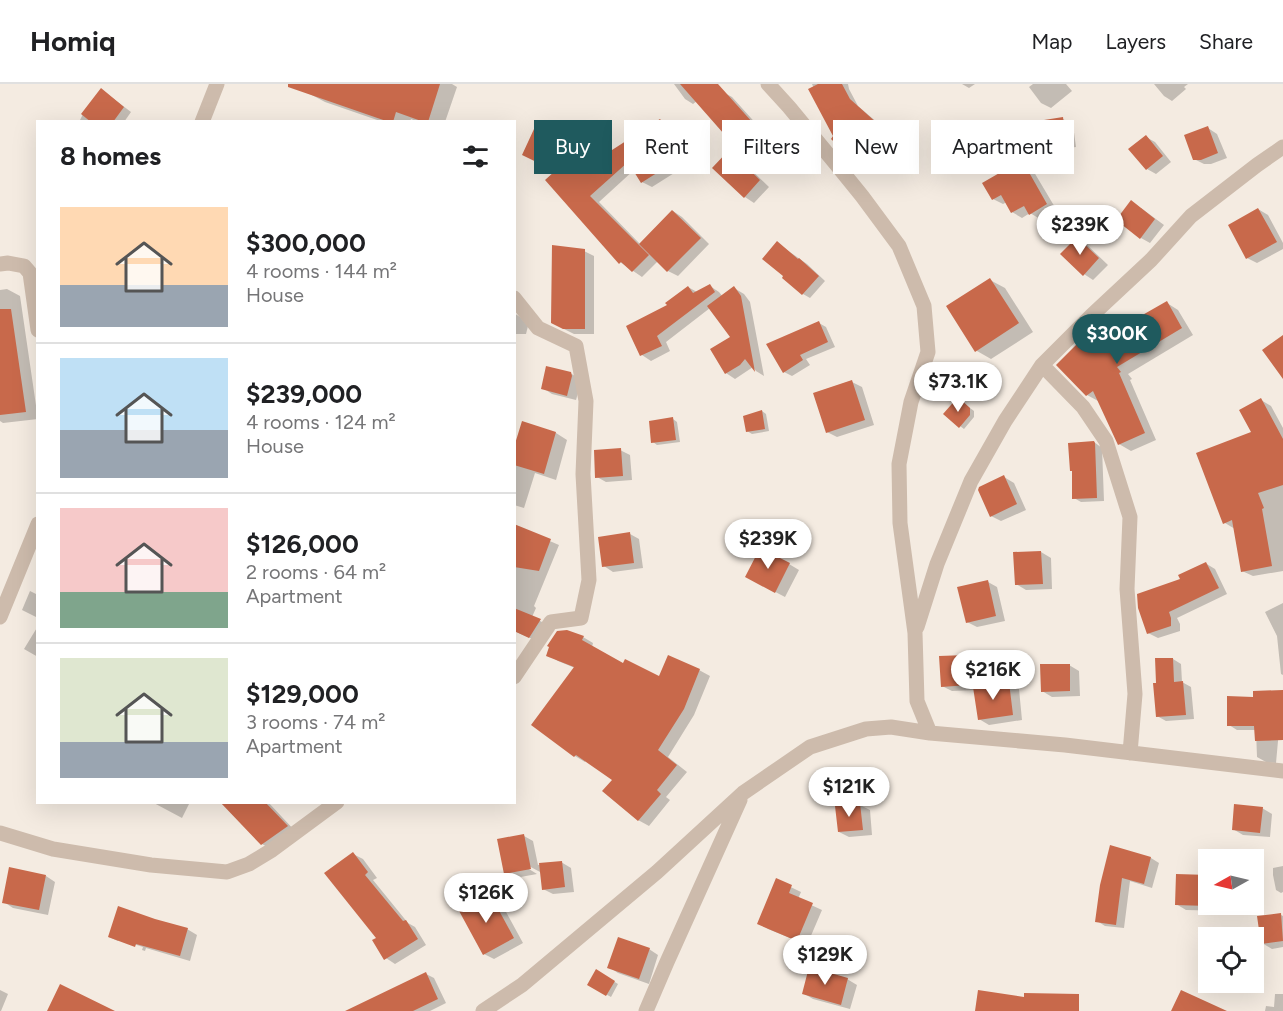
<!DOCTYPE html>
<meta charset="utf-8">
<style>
body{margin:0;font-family:Figtree,sans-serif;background:#f6f6f6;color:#202124;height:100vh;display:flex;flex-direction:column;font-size:22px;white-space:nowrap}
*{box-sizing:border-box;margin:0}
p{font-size:20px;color:#757577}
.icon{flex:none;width:33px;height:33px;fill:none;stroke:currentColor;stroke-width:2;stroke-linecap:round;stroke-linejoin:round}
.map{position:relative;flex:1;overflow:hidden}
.details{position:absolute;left:36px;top:36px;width:480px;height:684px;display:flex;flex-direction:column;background:#fff;border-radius:0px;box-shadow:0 6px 24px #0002}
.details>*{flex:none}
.hud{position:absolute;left:534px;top:36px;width:570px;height:54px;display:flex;gap:12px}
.needle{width:39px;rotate:262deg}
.controls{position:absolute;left:1198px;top:765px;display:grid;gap:12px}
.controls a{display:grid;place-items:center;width:66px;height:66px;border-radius:0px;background:#fff;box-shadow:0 6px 24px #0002;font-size:30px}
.price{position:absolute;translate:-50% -51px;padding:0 14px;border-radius:21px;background:#fff;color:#222;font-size:20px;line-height:39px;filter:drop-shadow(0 2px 3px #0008)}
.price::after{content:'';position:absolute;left:50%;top:36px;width:18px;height:14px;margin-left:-9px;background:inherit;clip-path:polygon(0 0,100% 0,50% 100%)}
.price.on{background:#1f5a5e;color:#fff}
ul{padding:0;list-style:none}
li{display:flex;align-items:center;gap:18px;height:150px;padding:0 24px}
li+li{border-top:2px solid #e0e0e0}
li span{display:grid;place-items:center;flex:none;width:168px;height:120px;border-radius:0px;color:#555}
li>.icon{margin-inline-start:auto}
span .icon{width:72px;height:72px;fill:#fffc;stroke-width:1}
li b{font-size:26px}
h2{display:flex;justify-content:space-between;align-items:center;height:72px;padding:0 24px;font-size:26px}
.chip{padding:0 21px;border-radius:0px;background:#fff;box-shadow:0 6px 24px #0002;font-size:21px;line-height:54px}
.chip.on{background:#1f5a5e;color:#fff}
header{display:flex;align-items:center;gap:36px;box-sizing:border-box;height:84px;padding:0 30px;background:#fff;border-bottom:2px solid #e0e0e0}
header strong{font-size:28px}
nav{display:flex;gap:33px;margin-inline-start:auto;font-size:21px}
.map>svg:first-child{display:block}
</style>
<header>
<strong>Homiq</strong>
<nav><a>Map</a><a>Layers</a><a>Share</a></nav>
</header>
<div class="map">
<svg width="1283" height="927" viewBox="0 0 1283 927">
<rect width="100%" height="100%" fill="#f4ebe1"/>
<path fill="#0003" d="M314 0H452L457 3 445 38H418L411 35 410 38H383L325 18 310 10Z
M674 0H708L732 13 760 44 741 62 733 58 697 17 693 20 685 15Z
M812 0H848L849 5 858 22 886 46 883 49 902 66 886 84 877 79 865 68 859 76 850 70 835 53Z
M962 0H975L969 4Z
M1033 0H1066L1072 7 1051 24 1041 19 1029 3Z
M1154 0H1188L1184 3 1186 5 1172 17 1164 12Z
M102 6 131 28 124 38H79L84 28Z
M1063 35 1073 41 1076 63 1039 68 1029 62Z
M660 37 669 43 674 49 663 60 679 86 652 103 642 98 634 86 599 118 640 160 673 127 682 133 709 160 678 192 668 187 658 177 642 193 620 178 547 97 582 64 592 70 598 77Z
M1208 44 1217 50 1227 74 1211 80H1204L1194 75Z
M1146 53 1155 58 1171 78 1156 90 1147 85Z
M729 68 738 73 769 103 754 119 745 113Z
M1022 77 1031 83 1056 125 1040 135 1030 129 1022 134 1012 128 1007 118 1003 120 993 115Z
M1141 124 1164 141 1150 159 1141 154Z
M1258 125 1268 131 1283 159V165L1257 179 1247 174Z
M1077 155 1086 160 1108 181 1093 196 1084 190Z
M777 159 807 180 825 197 810 214 803 210Z
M584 167 594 172V250H574L562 244Z
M990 196 1005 204 1033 248 991 275 977 267Z
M710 202 719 208 723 213 734 204 744 210 750 218 764 292 756 287 753 283 735 295 726 289 732 254 710 224 666 258 670 267 651 277 642 271 628 243 670 222 688 203 697 208Z
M7 205 20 212 38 335 3 339 0 337V206Z
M1167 219 1178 226 1193 251 1128 290 1132 295 1130 296 1156 356 1131 367 1119 360 1100 318 1087 311 1094 250 1098 253 1128 234 1135 237Z
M514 229 520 233 528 242 526 250H514Z
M819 239 826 243 835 263 806 275 810 281 792 292 784 288Z
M570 289 580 295 581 298 576 316 552 310 543 304Z
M852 298 862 303 874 341 837 353 827 348Z
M958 315 974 327V333L964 345 960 342Z
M1261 316 1271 322 1283 344V487L1253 492 1242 487 1235 445 1225 439 1253 349Z
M762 327 766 330 769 347 752 350 747 347Z
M673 335 677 338 680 358 657 361 653 358Z
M523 339 556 349 567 356 556 396 535 389 524 424 514 421V356L518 357Z
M1094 358 1102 364 1104 417 1081 418 1074 414 1073 387Z
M620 366 630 371 632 396 606 398 597 393Z
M1004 393 1014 399 1026 426 1001 437 991 432Z
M517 443 559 461 534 522 536 524 532 533 548 541 537 557 514 547V451Z
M630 450 639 455 643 484 613 488 604 482Z
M1041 468 1051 474 1052 505 1026 506 1016 500Z
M1205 479 1215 485 1227 510 1177 534 1180 540V547L1158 554 1148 549 1182 496Z
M789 480 799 486 785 513 756 498Z
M988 498 997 503 1005 537 977 543 967 538Z
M30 507 38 511V534L22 526Z
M1283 519V591L1281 590 1277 552 1265 528Z
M38 542V573L24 565Z
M583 553 593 559 592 563 624 581 659 594 699 586 710 592 694 631 668 673 687 688 666 713 670 716 649 742 638 736 614 696 586 676 585 678 575 672V584L558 577 548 571Z
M967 572 977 578 978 604 1009 600 1019 605 1022 636 989 641 979 635 975 606 952 607 942 602Z
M1173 575 1181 580 1182 598 1191 603 1194 635 1166 637 1157 632 1158 601Z
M1069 581 1079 587 1080 612 1052 613 1042 607Z
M1282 613 1276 679 1266 678 1257 673 1256 646H1237L1229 641 1255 614Z
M152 718H190L182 734Z
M222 718H268L296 748 271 765 262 760Z
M860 721 870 726 872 751 849 753 839 748Z
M1262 724 1272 730 1270 753 1243 751 1233 745Z
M524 752 533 757 538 781 561 778 571 784 574 808 553 810 543 805 542 789 525 780 524 782 537 790 515 794 505 789Z
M1111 763 1151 774 1159 779 1152 804 1130 797 1124 844 1105 842 1097 837Z
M353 770 363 775 377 794 373 796 408 839 415 843 426 861 395 880 386 874Z
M1283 782V808L1281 809 1276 806 1273 791V784Z
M46 792 55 798 48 831 13 824 4 818Z
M1209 793V820H1226V827L1186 826 1176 820Z
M776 796 801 808 798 815 822 826 807 861 768 845 759 839Z
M489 810 499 815 523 859 494 875 484 870Z
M1281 831 1283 832V863L1272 865 1262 859Z
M187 845 197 851 190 877 146 864 145 867 142 866 143 863 118 855V857L109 853Z
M649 865 658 871 649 900 618 889 609 883Z
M597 887 618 900 611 913 589 901Z
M426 890 434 894 446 919 430 927H348Z
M847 895 857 901 850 925 813 915 803 909Z
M0 906 8 910 1 927H0Z
M1275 910H1283V927H1265L1266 922 1274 923Z"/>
<path fill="#c8694b" d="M288 0H440L428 38H424L396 28 393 38H389L288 3Z
M680 0H718L753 39 731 58Z
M818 0H842L850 15 878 40 875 43 894 60 876 80 857 63 849 72 831 55 833 52 808 5Z
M101 4 124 23 113 38H91L81 30Z
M1063 33 1066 59 1028 63 1025 39Z
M660 35 666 43 654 54 671 80 641 99 628 78 590 112 649 171 632 188 621 178 619 180 545 96 555 87 522 71 534 45 579 66 582 63 595 77Z
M1208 42 1218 69 1201 76H1193L1184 51Z
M1146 51 1163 72 1146 86 1128 65Z
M729 66 760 96 744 114 712 84Z
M1022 76 1047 120 1029 131 1024 122 1011 129 1001 111 992 116 982 99Z
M1131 116 1155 135 1140 155 1116 136Z
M1258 124 1277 158 1246 175 1228 141Z
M672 126 701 154 667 188 639 160Z
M1077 153 1099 174 1083 192 1060 170Z
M777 157 798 175 799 174 819 192 802 211 782 194 783 192 762 175Z
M552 161 585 165V245H563L551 239Z
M990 194 1019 239 975 268 946 222Z
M710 200 715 208 657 252 662 262 640 272 626 242 667 221 665 219 688 202 693 209Z
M734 202 741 212 755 288 745 275 740 281 725 290 710 265 730 253 707 222Z
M1167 217 1182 244 1117 283 1121 288 1119 289 1145 349 1118 361 1093 307 1086 312 1056 281 1076 261 1094 249 1096 252 1128 232 1132 237Z
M0 225H11L26 328 0 331Z
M819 237 828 258 800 271 803 276 783 289 766 260Z
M1283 251V295L1262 266Z
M546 282 571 288 572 292 567 312 541 305Z
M852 296 865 336 826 349 813 309Z
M958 313 970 324V331L959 344 943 330Z
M1261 314 1283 355V401L1258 409 1264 424 1262 425 1272 482 1241 488 1232 436 1223 440 1196 369 1251 348 1239 326Z
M762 326 765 345 746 348 743 332Z
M673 333 676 356 651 359 649 337Z
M522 337 556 348 544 390 514 381V363Z
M1094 357 1095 359 1097 414 1072 415V387H1070L1068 359Z
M621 364 623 392 595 394 594 366Z
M1004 391 1017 420 990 433 978 406 979 403Z
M514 440 551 455 539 487 514 483Z
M630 448 634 479 602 483 598 453Z
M760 464 790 479 775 509 745 493Z
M1041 467 1043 500 1015 501 1013 468Z
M1206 478 1219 504 1169 528 1171 534V542L1147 550 1138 524 1137 510 1180 495 1178 491Z
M988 496 996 532 966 539 957 503Z
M514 524 541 535 529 554 514 547Z
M567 546 584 552 582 556 623 579 625 575 659 592 668 571 700 585 684 625 658 666 677 681 657 706 661 710 638 737 602 707 612 696 576 671 574 673 531 641 574 583 546 572 549 563 547 562 557 547Z
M967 571 969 601 941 603 939 572Z
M1155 574H1173L1174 598 1183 597 1186 631 1156 633 1153 599H1156Z
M1040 580H1070V607L1041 608Z
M1009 598 1013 631 978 636 973 603Z
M1283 606V656L1255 657 1254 642H1227V612L1253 613V607Z
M220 718H265L288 742 261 761Z
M860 719 863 746 838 748 835 722Z
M1234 720 1263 723 1260 749 1232 746Z
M524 750 531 785 504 790 497 755Z
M1110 761 1151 773 1144 800 1122 794 1116 841 1095 838 1100 801Z
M353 768 368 788 365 791 403 837 406 836 418 855 384 876 372 856 376 854 324 789Z
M562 777 565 803 542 806 539 779Z
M9 783 46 791 39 826 2 819Z
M1176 790 1209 791V822L1175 821Z
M776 794 792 801 789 809 813 819 797 857 757 840Z
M489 808 514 854 483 871 458 825Z
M118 822 155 835 188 844 180 872 136 860 135 863 108 853Z
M1281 829 1283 857 1261 860 1257 832Z
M618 853 650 864 639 895 607 884Z
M809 883 848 894 841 921 802 910Z
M596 885 615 897 606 912 587 901Z
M426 888 438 915 413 927H345Z
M60 900 115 927H47Z
M978 906 1024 913V909L1079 910V927H975Z
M1181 906 1227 927H1171Z"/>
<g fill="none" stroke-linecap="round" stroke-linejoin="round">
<path stroke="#cdbbac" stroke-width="15" d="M768 0 789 23 836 80 862 112 899 162 924 222 928 268 911 318 899 380 900 439 915 549 917 617 930 649
M202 38 217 0
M0 180 8 179 24 182 30 189 38 246
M514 214 538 244 576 262 586 317 583 390 589 496 581 534 551 538 514 593
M1042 281 1083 323 1106 357 1130 433 1127 505 1135 610 1130 669
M0 533 38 440
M917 543 937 480 971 397 1005 337 1042 281 1091 232 1151 176 1191 132 1257 81 1283 63
M0 749 53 765 151 781 227 788 249 780 272 766 337 718
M483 927 522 901 657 788 743 709 810 663 866 645 891 643 930 649 1065 661 1283 687
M646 927 667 878 740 716"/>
</g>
</svg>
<div class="controls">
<a><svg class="needle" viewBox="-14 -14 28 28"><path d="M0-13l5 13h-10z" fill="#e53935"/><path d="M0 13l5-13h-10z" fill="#757577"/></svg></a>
<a><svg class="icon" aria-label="locate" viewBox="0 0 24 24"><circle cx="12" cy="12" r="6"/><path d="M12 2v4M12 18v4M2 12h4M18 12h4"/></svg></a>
</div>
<b class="price" style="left:1080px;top:172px">$239K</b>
<b class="price on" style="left:1117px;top:281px">$300K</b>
<b class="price" style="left:958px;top:329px">$73.1K</b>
<b class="price" style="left:768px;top:486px">$239K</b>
<b class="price" style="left:993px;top:617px">$216K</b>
<b class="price" style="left:849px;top:734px">$121K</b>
<b class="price" style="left:486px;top:840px">$126K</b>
<b class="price" style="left:825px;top:902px">$129K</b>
<div class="hud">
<a class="chip on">Buy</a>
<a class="chip">Rent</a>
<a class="chip">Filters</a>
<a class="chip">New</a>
<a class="chip">Apartment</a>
</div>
<section class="details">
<h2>8 homes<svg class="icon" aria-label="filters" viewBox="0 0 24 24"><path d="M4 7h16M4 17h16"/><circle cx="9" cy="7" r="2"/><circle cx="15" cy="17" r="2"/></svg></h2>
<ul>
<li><span style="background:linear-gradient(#ffd9b3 65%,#9aa5b1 0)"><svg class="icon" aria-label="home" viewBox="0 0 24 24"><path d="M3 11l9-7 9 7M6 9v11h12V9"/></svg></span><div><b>$300,000</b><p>4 rooms · 144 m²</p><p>House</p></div></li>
<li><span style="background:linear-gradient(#bfe0f5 60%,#9aa5b1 0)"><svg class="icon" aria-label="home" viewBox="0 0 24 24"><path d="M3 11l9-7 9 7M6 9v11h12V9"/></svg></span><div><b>$239,000</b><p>4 rooms · 124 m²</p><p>House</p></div></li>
<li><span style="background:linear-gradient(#f6c9c9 70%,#7fa58c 0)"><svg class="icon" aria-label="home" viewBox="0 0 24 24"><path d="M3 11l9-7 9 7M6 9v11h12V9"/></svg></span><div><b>$126,000</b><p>2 rooms · 64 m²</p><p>Apartment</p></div></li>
<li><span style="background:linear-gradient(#dfe7d0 70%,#9aa5b1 0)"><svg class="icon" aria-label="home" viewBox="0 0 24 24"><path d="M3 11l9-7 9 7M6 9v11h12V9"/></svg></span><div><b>$129,000</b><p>3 rooms · 74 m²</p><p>Apartment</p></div></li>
</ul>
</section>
</div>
